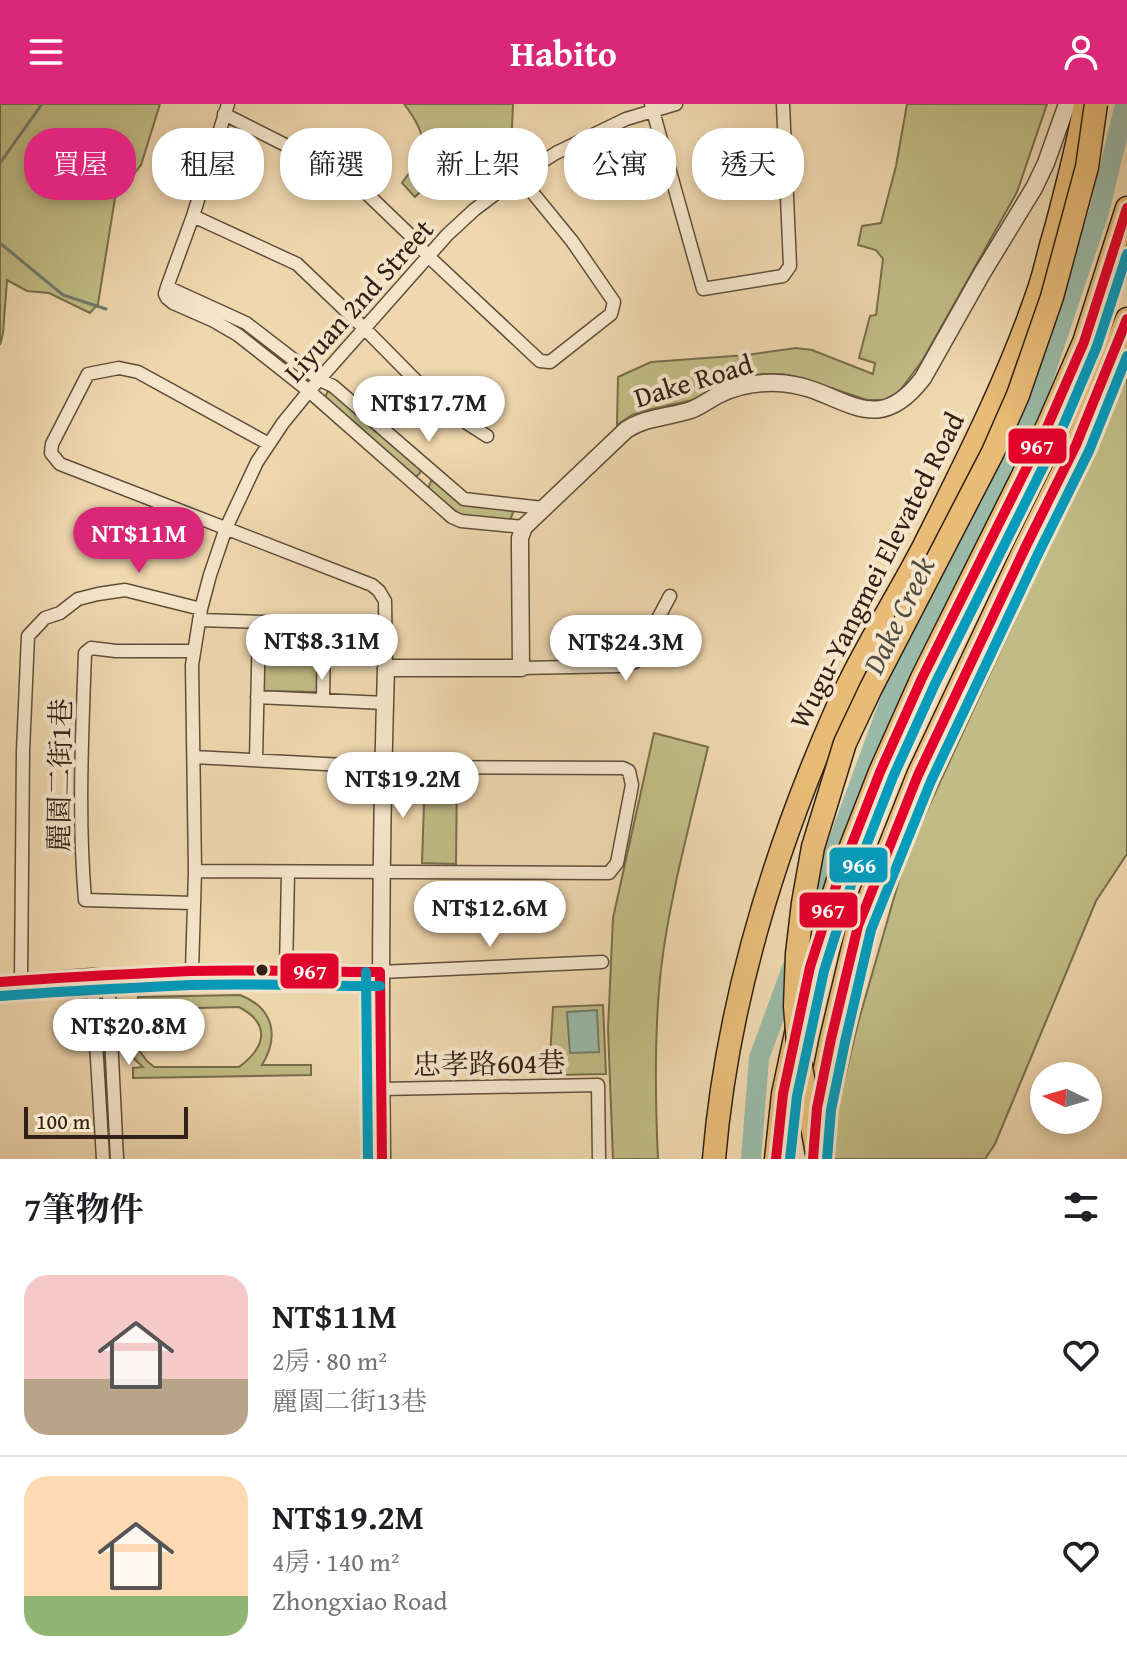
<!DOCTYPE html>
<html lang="zh-TW">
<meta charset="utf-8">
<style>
body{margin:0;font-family:"Gentium Book Plus","Noto Serif TC",serif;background:#f6f6f6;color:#202124;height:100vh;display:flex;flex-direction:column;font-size:30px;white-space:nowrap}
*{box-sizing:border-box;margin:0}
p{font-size:26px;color:#757577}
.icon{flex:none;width:44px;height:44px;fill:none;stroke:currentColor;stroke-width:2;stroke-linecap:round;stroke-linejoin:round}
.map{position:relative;height:1055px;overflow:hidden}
.drawer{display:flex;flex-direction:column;background:#fff;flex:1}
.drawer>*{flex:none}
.top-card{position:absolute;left:24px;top:24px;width:1080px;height:72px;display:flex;gap:16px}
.needle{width:52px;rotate:275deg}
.controls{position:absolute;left:1030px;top:958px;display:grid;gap:16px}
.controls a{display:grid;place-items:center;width:72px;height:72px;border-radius:50%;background:#fff;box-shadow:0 4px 12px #0003;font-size:40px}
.scale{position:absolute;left:24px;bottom:20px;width:164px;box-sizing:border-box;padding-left:8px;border:4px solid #302015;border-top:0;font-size:22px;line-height:28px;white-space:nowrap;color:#302015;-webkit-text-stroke:6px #f5e5ca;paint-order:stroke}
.price{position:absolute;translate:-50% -68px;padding:0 18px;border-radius:28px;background:#fff;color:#222;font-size:26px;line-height:52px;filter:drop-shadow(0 2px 4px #0008)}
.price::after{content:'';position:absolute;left:50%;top:48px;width:24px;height:18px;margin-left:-12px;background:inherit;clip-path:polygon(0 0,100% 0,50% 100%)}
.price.current{background:#db2777;color:#fff}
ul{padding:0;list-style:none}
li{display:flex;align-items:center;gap:24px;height:200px;padding:0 24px}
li+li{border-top:2px solid #e0e0e0}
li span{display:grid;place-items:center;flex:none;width:224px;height:160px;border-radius:24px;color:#555}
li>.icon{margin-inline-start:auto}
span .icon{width:96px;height:96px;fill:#fffc;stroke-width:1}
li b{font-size:34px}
h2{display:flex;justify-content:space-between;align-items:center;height:96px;padding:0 24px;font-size:34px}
.chip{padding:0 28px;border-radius:32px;background:#fff;box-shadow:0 4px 12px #0003;font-size:28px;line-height:72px}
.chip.current{background:#db2777;color:#fff}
header{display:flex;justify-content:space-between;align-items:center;height:104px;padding:0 24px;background:#db2777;color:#fff;font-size:36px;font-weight:800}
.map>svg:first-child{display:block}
</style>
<header><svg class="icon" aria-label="menu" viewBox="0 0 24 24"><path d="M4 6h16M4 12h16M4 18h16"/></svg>Habito<svg class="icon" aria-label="person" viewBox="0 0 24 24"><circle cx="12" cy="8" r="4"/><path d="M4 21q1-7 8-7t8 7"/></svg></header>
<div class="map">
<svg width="1127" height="1055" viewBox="0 0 1127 1055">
<rect width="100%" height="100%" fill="#efd7ae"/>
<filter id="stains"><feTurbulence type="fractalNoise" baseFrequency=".0025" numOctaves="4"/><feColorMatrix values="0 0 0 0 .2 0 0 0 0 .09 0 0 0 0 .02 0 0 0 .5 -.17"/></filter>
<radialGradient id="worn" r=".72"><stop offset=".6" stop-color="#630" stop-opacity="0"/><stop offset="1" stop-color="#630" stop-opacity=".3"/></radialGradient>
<path fill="#c1bc85" stroke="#786e4d" stroke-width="2" fill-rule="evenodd" d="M0 0H160L141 61 115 94 98 200 90 209 49 189 27 187 7 176 3 229 0 241Z
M404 0H513L511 47 485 56 447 61 415 93 402 79C408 70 417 60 421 50 427 32 414 13 404 0Z
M907 0H1047L1017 88 922 257 898 289 884 296H867L801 274 782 270H762L726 278 693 296 648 306 632 311 617 321 618 273 651 258 747 251 796 244 812 246 873 270 875 259 859 254 870 212 876 211 883 155 876 146 858 141 862 122 881 119 896 62Z
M1127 261V750L1096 797 995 1040 985 1055H831L835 1015 858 919 906 752 1110 309Z
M328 287 332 288 421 364 420 369 417 372H411L324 295Z
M431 377 438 378 457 396 507 404 513 408 511 414 506 417 463 413 428 385Z
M264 524 320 526 319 588 263 587Z
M654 629 708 643C691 716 670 790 661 865 654 928 655 992 658 1055H613L608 925 613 814Z
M425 670H457L456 760 422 759Z
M99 886H105L112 1021 109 1025 106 1020Z
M240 891C273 904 280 931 262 961H311V971L133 974V964L143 963C121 945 115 925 138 904V893ZM239 903C271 920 266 943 239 963H154L147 957 136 942 134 931 137 920 145 911 158 905Z
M603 901 606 970 549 971 553 903Z"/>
<path fill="#9abaa7" stroke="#707c6d" stroke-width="2" d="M597 906 599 948 570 949 567 908Z"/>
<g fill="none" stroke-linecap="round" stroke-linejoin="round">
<path stroke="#707c6d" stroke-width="3" d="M0 59 42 0
M0 139 63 191 106 205"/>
<path stroke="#9abaa7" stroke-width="20" d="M751 1055 759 954 898 575 1032 308 1099 108 1125 0"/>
<g stroke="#604e3b" stroke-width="15">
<path id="minor" d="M228 0 193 112 297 160 364 224 442 303 487 332
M651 0 703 185 783 172 790 162 783 0
M224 10 333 65 360 83 411 132 428 152 540 257 550 258 611 210 614 198 572 137 519 72
M193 112 167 183 165 190 167 194 173 199 214 217 238 231 309 287 452 413 461 417 524 423
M167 183 246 219 320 276 333 282 464 395 543 404
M269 340 138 268 119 264 88 270 52 340 51 349 60 360 372 481 379 487 385 497 386 564
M199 516 324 520 323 596
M521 564 619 562 635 558 670 492
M257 593 385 599
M194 653 382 663 623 664 629 667 632 681 617 759 609 769 195 767
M256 656 259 519
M193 799 85 796C78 714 82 631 85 549L91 544 116 547H194
M192 867 195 767 192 561 201 505 210 471 226 424 257 358 283 319 309 287 447 131 474 106 519 72 556 49 626 15 676 0
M286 867 288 768
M92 871 103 1055
M108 872 117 1055
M21 876 23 647 28 532 45 514 60 509 78 495 98 490 125 486 201 505
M0 878 92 871 108 872 192 867 380 868 602 858
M381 985 598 981 599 1055"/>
</g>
<g stroke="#604e3b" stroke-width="19">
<path id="tertiary" d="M382 1055C380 891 381 727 386 564H521L520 444V434L524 423 626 326C646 313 669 313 691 306 701 302 709 296 718 291 736 282 758 278 778 279 840 281 872 341 923 274L981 171 1034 84 1046 59 1067 0"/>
</g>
<g stroke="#302015" stroke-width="25">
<path id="motorway" d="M815 1026 817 1004 831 935 858 822 918 671 1026 442 1076 341 1127 215
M714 1055C727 899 775 744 838 602 863 546 896 496 924 442 966 358 1010 272 1040 182 1046 163 1050 143 1056 124 1067 82 1078 42 1085 0
M776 1055 783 990 810 863 839 773 880 668 922 574 1048 321 1084 238 1127 104"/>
</g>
<use href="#minor" stroke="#f5e5ca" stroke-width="12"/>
<use href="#tertiary" stroke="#f5e5ca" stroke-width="16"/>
<use href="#motorway" stroke="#e8bc77" stroke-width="22"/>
<g stroke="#302015" stroke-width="25" stroke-linecap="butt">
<path id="motorway-bridge" d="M818 1055 799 952 795 902 797 850 803 799 813 743 845 639 871 584 993 348 1018 291 1052 193 1087 63 1096 0"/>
</g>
<use href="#motorway-bridge" stroke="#e8bc77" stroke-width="22"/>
<g stroke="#f5e5ca" stroke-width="16">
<path id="bus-1" d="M380 868 382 1055
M0 878C63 873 126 870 190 867 253 865 317 868 380 868
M776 1055 783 990 810 863 839 773 880 668 922 574 1048 321 1084 238 1127 104
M813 1055 817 1004 831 935 858 822 918 671 1026 442 1076 341 1127 215"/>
</g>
<g stroke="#f5e5ca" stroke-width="16">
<path id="bus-2" d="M366 868 368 1055
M1 892C64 887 127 884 190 881 253 879 317 882 380 882
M790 1055 797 992 824 867 852 778 893 673 935 580 1061 327 1097 242 1127 150
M827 1055 831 1006 845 938 871 826 931 677 1039 448 1089 347 1127 252"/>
</g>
<use href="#bus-1" stroke="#e4002b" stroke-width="10"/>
<use href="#bus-2" stroke="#059bbc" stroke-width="10"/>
</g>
<circle fill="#302015" stroke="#f5e5ca" stroke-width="3" cx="262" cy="866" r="7"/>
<g text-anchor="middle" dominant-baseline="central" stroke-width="8" stroke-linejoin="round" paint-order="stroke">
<g font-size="28" fill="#302015" stroke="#f5e5ca">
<text transform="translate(358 196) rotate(-48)">Liyuan 2nd Street</text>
<text transform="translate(693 276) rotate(-17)">Dake Road</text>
<text transform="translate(876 466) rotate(-63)">Wugu-Yangmei Elevated Road</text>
<text transform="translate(59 671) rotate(-89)">麗園二街1巷</text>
<text transform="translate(489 959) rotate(-1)">忠孝路604巷</text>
</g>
<g font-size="30" font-style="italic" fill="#504e41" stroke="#f5e5ca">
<text transform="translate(898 511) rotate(-64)">Dake Creek</text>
</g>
</g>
<g stroke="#f5e5ca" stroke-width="3">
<rect x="1007" y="323" width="61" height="38" rx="8" fill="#e4002b"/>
<rect x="828" y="742" width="61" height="38" rx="8" fill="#059bbc"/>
<rect x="798" y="787" width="61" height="38" rx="8" fill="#e4002b"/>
<rect x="279" y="848" width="61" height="38" rx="8" fill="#e4002b"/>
</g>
<g font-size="22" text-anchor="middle" font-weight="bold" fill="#fff">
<text x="1037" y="350">967</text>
<text x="859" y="769">966</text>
<text x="828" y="814">967</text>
<text x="310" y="875">967</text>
</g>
<rect width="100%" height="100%" filter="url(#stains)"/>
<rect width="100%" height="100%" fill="url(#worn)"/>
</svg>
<div class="controls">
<a><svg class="needle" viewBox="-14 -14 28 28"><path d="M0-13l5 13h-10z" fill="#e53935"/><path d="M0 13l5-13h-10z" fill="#757577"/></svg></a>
</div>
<div class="scale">100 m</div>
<b class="price" style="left:429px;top:340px">NT$17.7M</b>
<b class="price current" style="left:139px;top:471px">NT$11M</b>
<b class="price" style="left:322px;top:578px">NT$8.31M</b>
<b class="price" style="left:626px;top:579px">NT$24.3M</b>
<b class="price" style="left:403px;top:716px">NT$19.2M</b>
<b class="price" style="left:490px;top:845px">NT$12.6M</b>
<b class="price" style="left:129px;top:963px">NT$20.8M</b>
<div class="top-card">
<a class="chip current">買屋</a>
<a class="chip">租屋</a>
<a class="chip">篩選</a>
<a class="chip">新上架</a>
<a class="chip">公寓</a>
<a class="chip">透天</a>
</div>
</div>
<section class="drawer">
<h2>7筆物件<svg class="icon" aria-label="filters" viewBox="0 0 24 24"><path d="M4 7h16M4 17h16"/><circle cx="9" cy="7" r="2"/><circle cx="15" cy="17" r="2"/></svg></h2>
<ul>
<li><span style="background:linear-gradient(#f6c9c9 65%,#b9a48a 0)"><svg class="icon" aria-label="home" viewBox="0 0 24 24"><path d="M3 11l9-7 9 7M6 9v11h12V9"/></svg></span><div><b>NT$11M</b><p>2房 · 80 m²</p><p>麗園二街13巷</p></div><svg class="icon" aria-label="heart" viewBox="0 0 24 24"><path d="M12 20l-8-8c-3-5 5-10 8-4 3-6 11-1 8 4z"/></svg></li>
<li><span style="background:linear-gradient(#ffd9b3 75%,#8fb573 0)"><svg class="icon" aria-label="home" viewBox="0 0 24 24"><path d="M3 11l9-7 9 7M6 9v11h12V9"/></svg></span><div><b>NT$19.2M</b><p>4房 · 140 m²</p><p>Zhongxiao Road</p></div><svg class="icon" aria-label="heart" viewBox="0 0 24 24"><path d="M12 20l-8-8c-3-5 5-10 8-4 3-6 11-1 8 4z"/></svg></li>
</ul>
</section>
